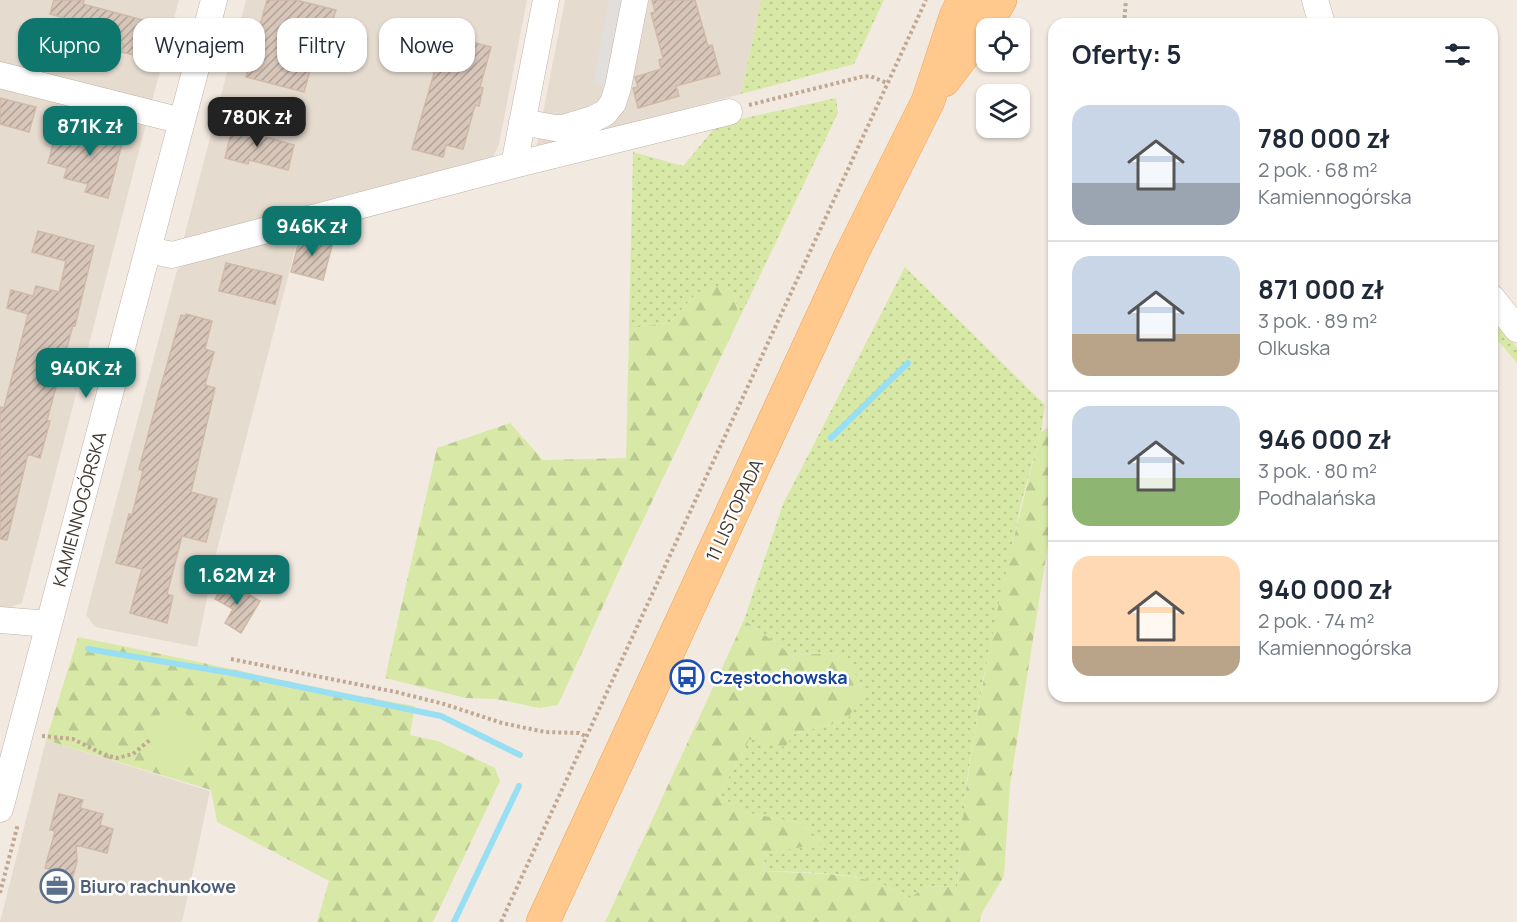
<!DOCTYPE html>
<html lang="pl">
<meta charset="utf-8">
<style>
body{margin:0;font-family:Manrope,sans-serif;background:#f2f2f3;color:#1f2937;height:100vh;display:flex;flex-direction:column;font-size:22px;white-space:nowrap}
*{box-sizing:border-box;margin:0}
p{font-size:20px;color:#747a83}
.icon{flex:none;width:33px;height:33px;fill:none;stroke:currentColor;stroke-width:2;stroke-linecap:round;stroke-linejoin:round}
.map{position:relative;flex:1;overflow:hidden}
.details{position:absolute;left:1048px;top:18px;width:450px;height:684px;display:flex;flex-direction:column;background:#fff;border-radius:18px;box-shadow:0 2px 4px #0004}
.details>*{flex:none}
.top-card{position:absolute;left:18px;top:18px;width:570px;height:54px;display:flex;gap:12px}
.buttons{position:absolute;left:976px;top:18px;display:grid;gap:12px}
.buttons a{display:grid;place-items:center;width:54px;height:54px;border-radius:12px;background:#fff;box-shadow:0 2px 4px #0004;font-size:30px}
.price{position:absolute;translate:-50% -51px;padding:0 14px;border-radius:12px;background:#0f766e;color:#fff;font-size:20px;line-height:39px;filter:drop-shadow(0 2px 3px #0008)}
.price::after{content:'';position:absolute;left:50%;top:36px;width:18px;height:14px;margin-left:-9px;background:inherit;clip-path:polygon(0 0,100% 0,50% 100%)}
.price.current{background:#222;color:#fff}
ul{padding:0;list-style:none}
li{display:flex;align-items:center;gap:18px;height:150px;padding:0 24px}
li+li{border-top:2px solid #e0e1e3}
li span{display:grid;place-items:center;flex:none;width:168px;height:120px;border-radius:18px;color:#555}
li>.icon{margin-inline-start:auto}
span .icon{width:72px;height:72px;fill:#fffc;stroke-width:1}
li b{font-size:26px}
h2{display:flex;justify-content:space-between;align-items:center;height:72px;padding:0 24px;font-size:26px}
.chip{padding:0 21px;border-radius:18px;background:#fff;box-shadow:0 2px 4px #0004;font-size:21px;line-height:54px}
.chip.current{background:#0f766e;color:#fff}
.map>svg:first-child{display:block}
</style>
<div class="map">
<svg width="1517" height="922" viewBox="0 0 1517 922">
<defs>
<pattern id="grass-dots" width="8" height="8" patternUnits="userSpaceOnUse" patternTransform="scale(1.5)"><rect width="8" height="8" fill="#d8e9a7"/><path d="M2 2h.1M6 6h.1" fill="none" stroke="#bbc990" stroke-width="1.8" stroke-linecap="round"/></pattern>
<pattern id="forest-firs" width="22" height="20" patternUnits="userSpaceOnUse" patternTransform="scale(1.5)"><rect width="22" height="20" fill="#d8e9a7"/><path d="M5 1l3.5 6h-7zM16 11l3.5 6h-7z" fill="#bbc990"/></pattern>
<pattern id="building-hatch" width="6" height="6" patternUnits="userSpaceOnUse" patternTransform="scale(1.5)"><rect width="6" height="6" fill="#d7c6b9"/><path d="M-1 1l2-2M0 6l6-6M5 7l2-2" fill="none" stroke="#b0a297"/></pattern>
</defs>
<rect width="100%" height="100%" fill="#f2eae1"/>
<path fill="#e6dbcf" d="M0 0H179L151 105 0 68Z
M246 0H527L499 144 491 162 183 241Z
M565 0H761L741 94 536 149Z
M0 83 147 120 22 603 5 609H0Z
M300 231 217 550 197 647 95 627 86 615 177 270 187 260Z
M46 740 210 791 182 922H0Z"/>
<path fill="url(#grass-dots)" d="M761 0H884L854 64 741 94Z
M836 98 838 113 739 319 734 294 698 292 670 322 629 329 633 152 683 166 718 124Z
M905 267 1045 405 1041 432 1021 504 983 680 967 780 957 887 926 886 910 898C867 870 815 873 765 871L764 854 823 842 800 823 744 812 718 795 741 757 749 738 794 734 847 720 841 653 792 655 744 620 783 504Z
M1492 316 1517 348V363L1493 335Z"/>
<path fill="url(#forest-firs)" d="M719 286 734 293 739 319 624 560 558 705 539 708 496 699 466 698 385 678 437 448 510 423 543 460 626 458 629 329 670 322 698 292Z
M1054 424V506L1010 785 1004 876 982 913 979 922H605L744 620 792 655 841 653 865 689 847 720 794 734 785 747 749 739 741 757 718 795 744 812 800 823 824 843 764 854 765 871C816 875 865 869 910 898L926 886 957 887C961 850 962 814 968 777 984 661 1010 546 1041 432Z
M78 637C190 659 302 686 415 706L410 735 438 741 495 768 500 781 433 922H317L329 881 217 822 211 790 46 740Z"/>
<path fill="#d8e9a7" d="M167 706C179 705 186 709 189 721L201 727C207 736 206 747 194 751 192 751 191 751 189 752 182 756 186 761 175 764L168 761 163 753C156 753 153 753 151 746L153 741 148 734 149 726 156 722 160 714Z"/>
<path fill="#e2dedb" d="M609 0H627L609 86 593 83Z"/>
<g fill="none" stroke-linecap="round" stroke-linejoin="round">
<path stroke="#99dff4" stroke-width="6" d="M831 438 908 363
M88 649 237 674 441 716 520 755
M454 922 519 786"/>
</g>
<path fill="url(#building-hatch)" stroke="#cfb9a9" stroke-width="1.5" d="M54 0H84L83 4 154 23 144 57 121 52 123 44 60 30 64 18 50 14Z
M267 0H296L336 10 329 32 341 35 334 61 314 56 304 92 246 77Z
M652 0H695L708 46 712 45 720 74 676 86 679 96 638 108 633 88 638 87 635 77 661 69 659 60 663 58 651 13 655 12Z
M425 29 491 47 480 87 483 88 479 106 475 105 463 149 446 145 443 157 412 149 439 56 419 51Z
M0 98 36 107 29 132 0 124Z
M95 120 126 128 108 198 85 192 88 184 64 178 67 168 48 163 56 133 89 142Z
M234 121 258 128 256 134 294 145 288 170 249 160 248 164 225 158Z
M38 231 94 246 75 326 73 325 47 420 50 421 40 458 28 454 7 540 0 539V407L4 408 28 314 7 308 11 290 33 296 36 286 59 292 66 261 32 252Z
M303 236 333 242 323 280 291 272 300 237Z
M226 263 282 276 275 304 219 291Z
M186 314 212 321 205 349 214 352 205 385 215 388 191 492 217 499 206 542 182 536 167 594 173 596 167 623 130 613 142 569 116 563 129 514 132 515 143 471 139 469 161 386 181 315 186 316Z
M226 581 260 601 241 633 225 623 233 609 215 599Z
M59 794 83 800 80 808 103 814 100 825 113 829 107 853 76 845 77 861 69 891 47 885 51 870 45 868 55 831 50 830Z"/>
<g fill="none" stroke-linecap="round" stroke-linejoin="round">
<g stroke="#c0b3a7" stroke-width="27">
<path id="minor" d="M1315 0 1322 24
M0 75 182 121
M522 122 555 128H563L593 119 605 113 613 103 618 87 635 0
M514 165 546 0
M149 250 172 255 514 165 729 112
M1492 298 1517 329
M0 620 49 624
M0 809 214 0"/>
</g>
<g stroke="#eaa358" stroke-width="34">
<path id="major" d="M944 80 984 27 1000 0
M543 922 851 255 928 101 956 16 964 0"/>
</g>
<path stroke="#c0a894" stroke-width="4" stroke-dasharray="3 3" stroke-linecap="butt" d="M1124 24 1126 0
M749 105 861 77 870 76 887 83
M231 659 396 692 444 704 502 723 545 732 579 733 587 737
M42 736 73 739 105 755 117 758 133 754 151 739
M0 893 18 824
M501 922 926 0"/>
<use href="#minor" stroke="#fff" stroke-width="26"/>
<use href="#major" stroke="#ffc98d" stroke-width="33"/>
</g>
<defs>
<g id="bus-ring" transform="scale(1.725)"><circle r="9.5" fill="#fff" stroke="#1a4fb4" stroke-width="1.5"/><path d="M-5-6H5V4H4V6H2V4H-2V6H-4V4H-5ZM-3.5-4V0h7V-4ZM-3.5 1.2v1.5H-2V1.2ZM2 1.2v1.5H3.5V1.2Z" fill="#1a4fb4"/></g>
<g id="office-ring" transform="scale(1.725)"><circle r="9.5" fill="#fff" stroke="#5c6f8a" stroke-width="1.5"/><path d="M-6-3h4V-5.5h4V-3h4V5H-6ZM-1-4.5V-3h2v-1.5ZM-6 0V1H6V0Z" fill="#5c6f8a"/></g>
</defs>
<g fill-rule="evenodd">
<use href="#bus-ring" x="687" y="677"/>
<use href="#office-ring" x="57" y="886"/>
</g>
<g text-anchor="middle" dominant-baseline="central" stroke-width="5" stroke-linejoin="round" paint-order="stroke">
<g font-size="18" fill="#433932" stroke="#fff">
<text transform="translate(79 509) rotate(-75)">KAMIENNOGÓRSKA</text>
<text transform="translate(734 510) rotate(-65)">11 LISTOPADA</text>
</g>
<g font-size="18" font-weight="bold" fill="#164399" stroke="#fff" text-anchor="start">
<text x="710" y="677">Częstochowska</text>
</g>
<g font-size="18" font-weight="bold" fill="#4e5e75" stroke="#fff" text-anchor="start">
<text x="80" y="886">Biuro rachunkowe</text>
</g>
</g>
</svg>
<div class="buttons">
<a><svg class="icon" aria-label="locate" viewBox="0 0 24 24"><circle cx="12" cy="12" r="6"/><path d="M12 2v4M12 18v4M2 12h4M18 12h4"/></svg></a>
<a><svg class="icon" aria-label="layers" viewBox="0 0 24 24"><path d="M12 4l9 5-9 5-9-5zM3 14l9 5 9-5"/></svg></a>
</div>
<b class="price current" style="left:257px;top:148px">780K zł</b>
<b class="price" style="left:90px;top:157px">871K zł</b>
<b class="price" style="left:312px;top:257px">946K zł</b>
<b class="price" style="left:86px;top:399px">940K zł</b>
<b class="price" style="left:237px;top:606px">1.62M zł</b>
<div class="top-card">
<a class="chip current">Kupno</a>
<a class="chip">Wynajem</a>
<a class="chip">Filtry</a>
<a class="chip">Nowe</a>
</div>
<section class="details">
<h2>Oferty: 5<svg class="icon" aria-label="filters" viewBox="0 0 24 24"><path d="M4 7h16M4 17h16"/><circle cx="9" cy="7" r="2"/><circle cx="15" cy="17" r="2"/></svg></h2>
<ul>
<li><span style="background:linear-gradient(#c9d6e8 65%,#9aa5b1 0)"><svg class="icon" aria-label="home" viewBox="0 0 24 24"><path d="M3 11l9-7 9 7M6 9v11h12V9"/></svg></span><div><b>780 000 zł</b><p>2 pok. · 68 m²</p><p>Kamiennogórska</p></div></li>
<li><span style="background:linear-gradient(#c9d6e8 65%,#b9a48a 0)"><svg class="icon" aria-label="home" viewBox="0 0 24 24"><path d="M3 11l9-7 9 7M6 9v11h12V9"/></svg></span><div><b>871 000 zł</b><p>3 pok. · 89 m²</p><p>Olkuska</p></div></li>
<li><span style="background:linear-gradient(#c9d6e8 60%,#8fb573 0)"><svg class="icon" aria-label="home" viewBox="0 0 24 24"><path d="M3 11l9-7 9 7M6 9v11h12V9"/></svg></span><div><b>946 000 zł</b><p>3 pok. · 80 m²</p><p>Podhalańska</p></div></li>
<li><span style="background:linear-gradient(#ffd9b3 75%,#b9a48a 0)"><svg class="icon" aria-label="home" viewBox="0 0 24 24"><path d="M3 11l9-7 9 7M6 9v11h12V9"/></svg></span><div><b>940 000 zł</b><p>2 pok. · 74 m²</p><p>Kamiennogórska</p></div></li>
</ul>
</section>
</div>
